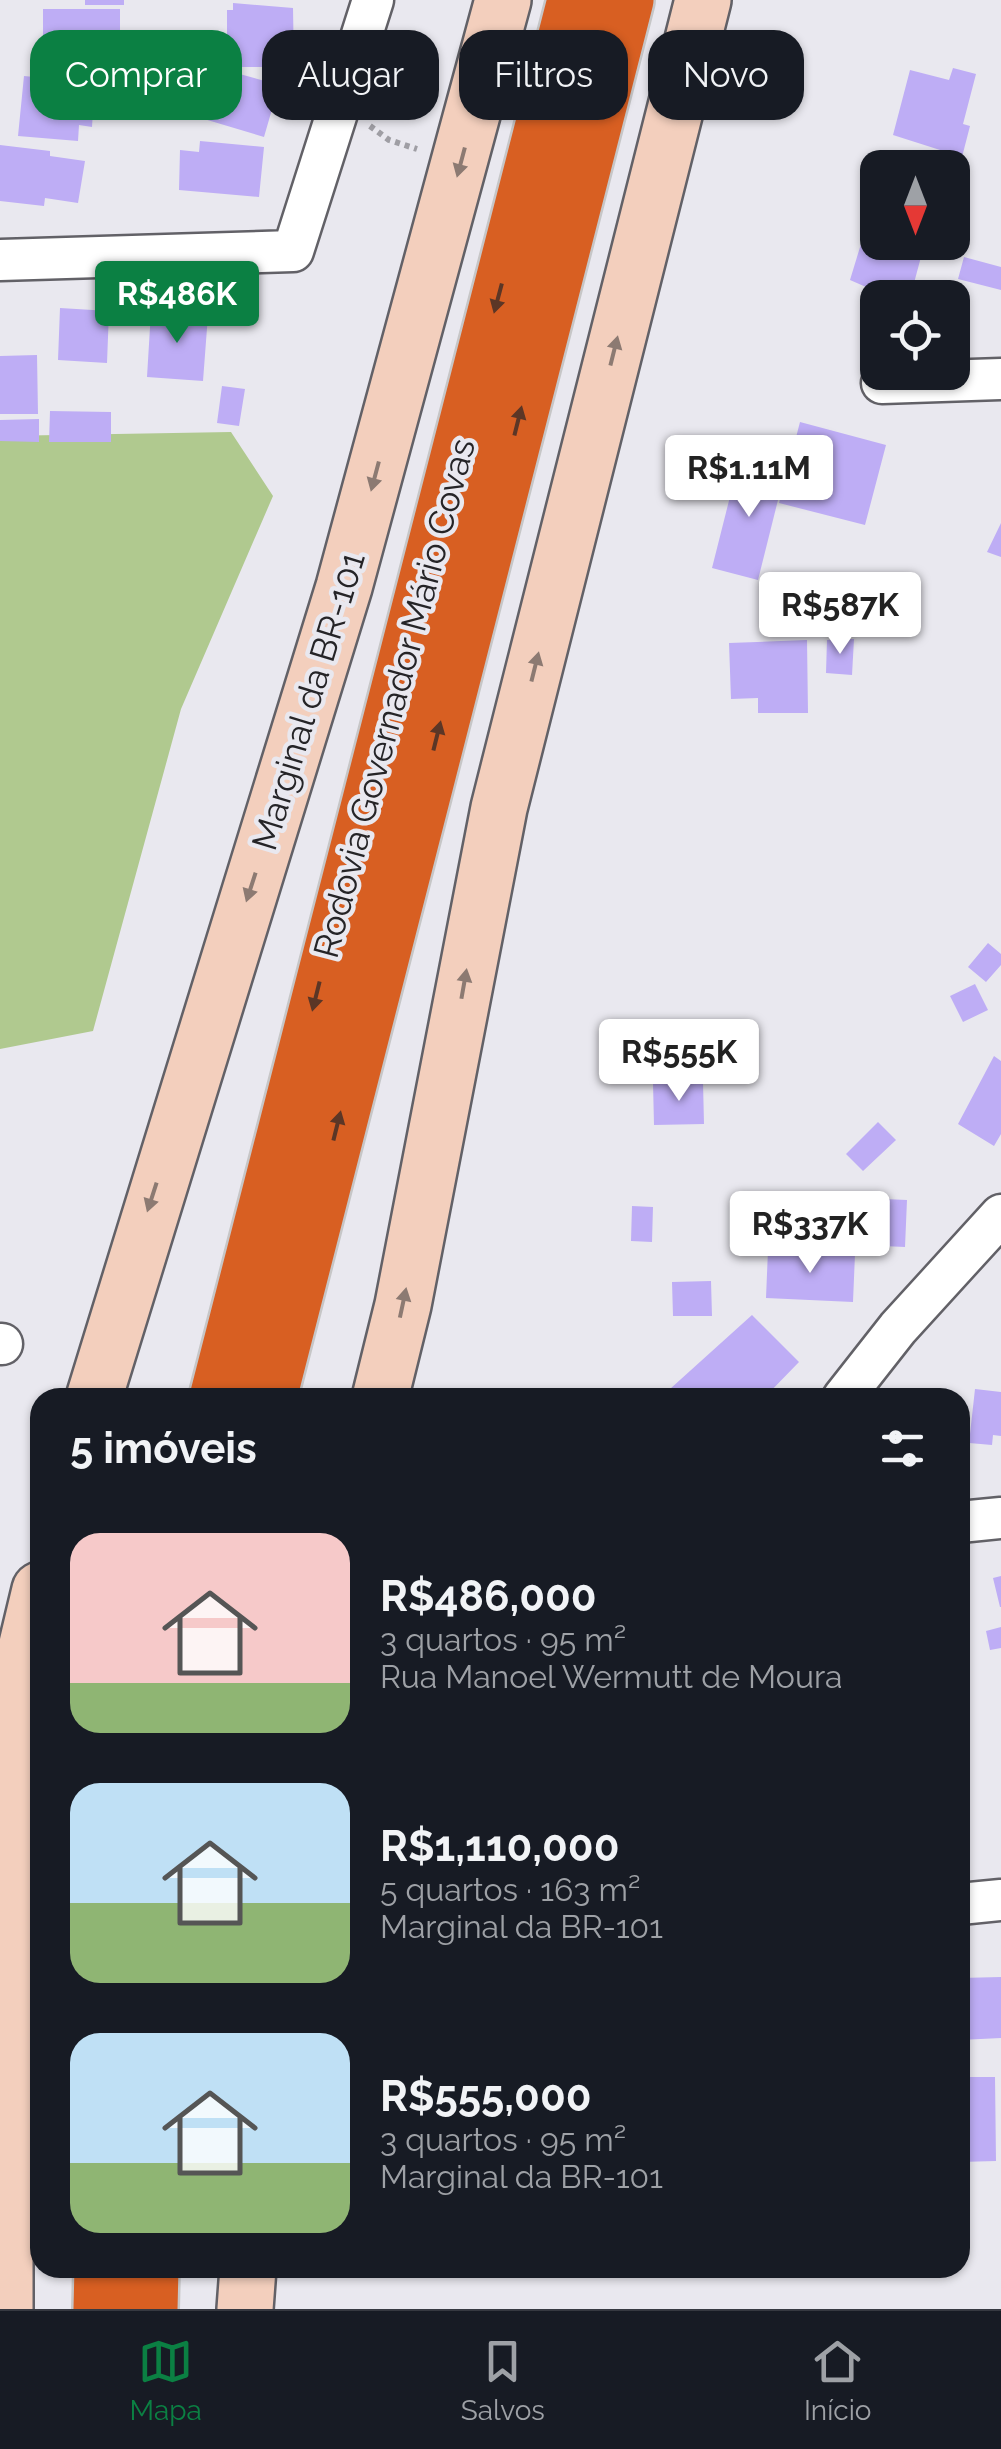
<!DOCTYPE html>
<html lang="pt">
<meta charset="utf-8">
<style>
body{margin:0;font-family:Raleway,sans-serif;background:#242831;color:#f1f3f6;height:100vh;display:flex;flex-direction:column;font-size:38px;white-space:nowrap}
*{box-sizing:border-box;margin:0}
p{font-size:32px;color:#9ea1a6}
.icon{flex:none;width:55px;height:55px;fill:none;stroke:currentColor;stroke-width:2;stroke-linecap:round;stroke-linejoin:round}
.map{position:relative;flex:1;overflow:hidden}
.panel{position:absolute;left:30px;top:1388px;width:940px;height:890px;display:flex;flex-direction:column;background:#171b24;border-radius:30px;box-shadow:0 2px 8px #0004}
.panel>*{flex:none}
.guide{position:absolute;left:30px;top:30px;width:942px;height:90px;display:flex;gap:20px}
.needle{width:65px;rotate:180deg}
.controls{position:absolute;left:860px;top:150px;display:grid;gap:20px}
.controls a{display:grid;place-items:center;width:110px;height:110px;border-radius:20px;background:#171b24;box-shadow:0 2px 8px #0004;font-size:50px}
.price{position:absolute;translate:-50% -85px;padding:0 22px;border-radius:10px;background:#fff;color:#222;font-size:32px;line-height:65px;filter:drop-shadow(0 2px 5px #0008)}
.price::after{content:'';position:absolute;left:50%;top:60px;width:30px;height:22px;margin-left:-15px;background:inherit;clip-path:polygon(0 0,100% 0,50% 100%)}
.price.selected{background:#0b8043;color:#fff}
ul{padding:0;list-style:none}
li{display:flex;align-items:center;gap:30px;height:250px;padding:0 40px}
li span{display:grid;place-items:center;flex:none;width:280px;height:200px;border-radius:30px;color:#555}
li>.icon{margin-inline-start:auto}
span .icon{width:120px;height:120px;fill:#fffc;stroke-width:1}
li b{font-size:42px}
h2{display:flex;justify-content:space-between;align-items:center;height:120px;padding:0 40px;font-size:42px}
.tag{padding:0 35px;border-radius:30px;background:#171b24;box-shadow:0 2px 8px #0004;font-size:35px;line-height:90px}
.tag.selected{background:#0b8043;color:#fff}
.tab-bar{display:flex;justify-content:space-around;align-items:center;height:140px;border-top:2px solid #363941;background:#171b24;font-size:28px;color:#9ea1a6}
.tab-bar a{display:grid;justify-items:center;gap:5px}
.tab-bar .selected{color:#0b8043}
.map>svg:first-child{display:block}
</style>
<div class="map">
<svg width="1001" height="2309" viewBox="0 0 1001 2309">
<rect width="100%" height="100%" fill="#e9e8ef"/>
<path fill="#b0c98f" d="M231 432 273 496 181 709 93 1031 0 1049V436Z"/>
<path fill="#beadf5" d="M85 0H124V5H85Z
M233 3 293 8 294 67H227V10H233Z
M43 9H120V74L50 73V59H43Z
M218 68 279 85 264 137 204 119Z
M953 68 976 74 963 124 970 126 962 157 893 135 910 70 949 80Z
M24 76 85 82 84 95 94 96 92 127 79 125 78 141 18 136Z
M200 141 264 147 259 197 179 190 180 150 199 152Z
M0 145 50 151V156L85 161 78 203 45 198 44 206 0 201Z
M885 156 921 166V168H882Z
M878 188V242H925L910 298 891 293 889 297 850 280Z
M964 257 1001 267V290L958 279Z
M60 308 109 311 107 363 58 360Z
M151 311 208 315 203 381 147 377Z
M37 355 38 414H0V356Z
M222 386 245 389 239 426 217 423Z
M50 411 111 412V442H49Z
M39 419V442L0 441V420Z
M800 422 886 445 865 525 779 503Z
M739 461 785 472 758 580 712 568Z
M1001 523V557L987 552Z
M854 639 852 675 826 673 827 640Z
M807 640 808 713H758V698L731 699 729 643Z
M988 943 1001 954V965L986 982 968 967Z
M975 984 988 1010 963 1022 950 996Z
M994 1056 1001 1061V1134L994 1146 958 1124Z
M703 1082 704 1124 654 1125 653 1083Z
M878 1122 896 1140 863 1171 846 1154Z
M816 1196 907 1200 905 1247 839 1244V1250L804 1249V1230H815Z
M632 1206 653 1207 652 1242 631 1241Z
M768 1250 855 1254 853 1302 766 1298Z
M711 1281 712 1316H673L672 1282Z
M752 1315 799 1362 764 1398H660Z
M975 1389 1001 1392V1436L993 1435 992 1445 969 1443Z
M903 1392 938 1395V1398H903Z
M1001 1576V1607H1000L993 1578Z
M1001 1627V1648L990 1650 986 1631Z
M1001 1977V2038L960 2040V1978Z
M960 2077H995L996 2161 960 2162Z"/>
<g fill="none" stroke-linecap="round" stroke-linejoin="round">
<g stroke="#626167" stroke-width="45">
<path id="minor" d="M0 260 293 251 373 0
M882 383 1001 379
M0 1344H2
M843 1398 898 1328 1001 1215
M960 1522 1001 1518
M960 1904 1001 1900"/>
</g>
<g stroke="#626167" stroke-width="60">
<path id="secondary" d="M94 1398 344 587 503 0
M380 1398 403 1305 499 808 703 0
M5 2309V1793L23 1661 40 1590
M245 2309 248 2268"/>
</g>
<g stroke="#c6c6c7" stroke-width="60">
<path id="motorway" d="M217 1398 575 0
M269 1398 626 0
M101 2309 102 2268
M150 2309 151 2268"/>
</g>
<path stroke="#9f9ea4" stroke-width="6" stroke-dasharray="5 5" stroke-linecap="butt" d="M370 126 389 140 417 149"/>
<use href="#minor" stroke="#fff" stroke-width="40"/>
<use href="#secondary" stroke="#f3cfbd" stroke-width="55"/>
<use href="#motorway" stroke="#d85f22" stroke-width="55"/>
</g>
<defs><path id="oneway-solid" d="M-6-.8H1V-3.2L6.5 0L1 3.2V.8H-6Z" transform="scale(2.5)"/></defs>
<g fill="#8c7a72">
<use href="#oneway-solid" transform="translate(461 162) rotate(105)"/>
<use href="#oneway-solid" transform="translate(614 351) rotate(-76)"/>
<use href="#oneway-solid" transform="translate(375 476) rotate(105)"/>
<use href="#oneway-solid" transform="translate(535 667) rotate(-76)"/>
<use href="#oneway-solid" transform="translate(251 887) rotate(108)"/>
<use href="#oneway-solid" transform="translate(464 984) rotate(-80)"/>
<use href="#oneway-solid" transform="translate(152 1197) rotate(108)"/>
<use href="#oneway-solid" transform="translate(403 1303) rotate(-78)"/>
</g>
<g fill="#5b3626">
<use href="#oneway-solid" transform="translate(498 298) rotate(105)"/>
<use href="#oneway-solid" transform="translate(518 421) rotate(-76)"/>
<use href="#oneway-solid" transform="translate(437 736) rotate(-76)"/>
<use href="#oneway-solid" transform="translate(316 996) rotate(104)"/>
<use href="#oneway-solid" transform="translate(337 1126) rotate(-76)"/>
</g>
<g text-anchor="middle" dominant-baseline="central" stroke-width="9" stroke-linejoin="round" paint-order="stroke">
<g font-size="35" fill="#252427" stroke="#e9e8ef">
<text transform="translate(394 698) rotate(-75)">Rodovia Governador Mário Covas</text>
<text transform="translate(308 701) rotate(-73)">Marginal da BR-101</text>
</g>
</g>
</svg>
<div class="controls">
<a><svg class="needle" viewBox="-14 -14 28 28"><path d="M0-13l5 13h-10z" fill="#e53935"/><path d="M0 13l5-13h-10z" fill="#9ea1a6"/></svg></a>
<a><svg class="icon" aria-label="locate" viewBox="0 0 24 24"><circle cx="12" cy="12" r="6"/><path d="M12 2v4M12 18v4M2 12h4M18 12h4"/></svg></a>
</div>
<b class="price selected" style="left:177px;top:346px">R$486K</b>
<b class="price" style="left:749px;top:520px">R$1.11M</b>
<b class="price" style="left:840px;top:657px">R$587K</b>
<b class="price" style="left:679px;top:1104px">R$555K</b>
<b class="price" style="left:810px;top:1276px">R$337K</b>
<div class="guide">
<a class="tag selected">Comprar</a>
<a class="tag">Alugar</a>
<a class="tag">Filtros</a>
<a class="tag">Novo</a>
</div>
<section class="panel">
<h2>5 imóveis<svg class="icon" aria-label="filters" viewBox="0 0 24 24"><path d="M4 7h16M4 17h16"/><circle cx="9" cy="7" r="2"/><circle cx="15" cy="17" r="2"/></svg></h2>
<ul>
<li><span style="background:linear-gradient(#f6c9c9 75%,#8fb573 0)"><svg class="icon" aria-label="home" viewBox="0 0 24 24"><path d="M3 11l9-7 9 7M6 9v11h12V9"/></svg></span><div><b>R$486,000</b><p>3 quartos · 95 m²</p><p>Rua Manoel Wermutt de Moura</p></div></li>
<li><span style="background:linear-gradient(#bfe0f5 60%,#8fb573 0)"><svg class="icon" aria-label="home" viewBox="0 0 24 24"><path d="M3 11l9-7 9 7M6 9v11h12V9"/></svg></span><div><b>R$1,110,000</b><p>5 quartos · 163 m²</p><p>Marginal da BR-101</p></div></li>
<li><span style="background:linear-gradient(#bfe0f5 65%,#8fb573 0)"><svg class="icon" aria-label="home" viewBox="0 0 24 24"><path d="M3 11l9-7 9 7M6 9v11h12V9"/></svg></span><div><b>R$555,000</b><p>3 quartos · 95 m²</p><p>Marginal da BR-101</p></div></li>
</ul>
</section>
</div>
<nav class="tab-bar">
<a class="selected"><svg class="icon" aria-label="map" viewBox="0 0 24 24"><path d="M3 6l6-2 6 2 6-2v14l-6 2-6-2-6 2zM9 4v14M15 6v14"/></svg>Mapa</a>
<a><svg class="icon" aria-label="saved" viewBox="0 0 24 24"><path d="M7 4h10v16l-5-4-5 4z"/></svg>Salvos</a>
<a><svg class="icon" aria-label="home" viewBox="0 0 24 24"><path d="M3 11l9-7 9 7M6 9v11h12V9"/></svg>Início</a>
</nav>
